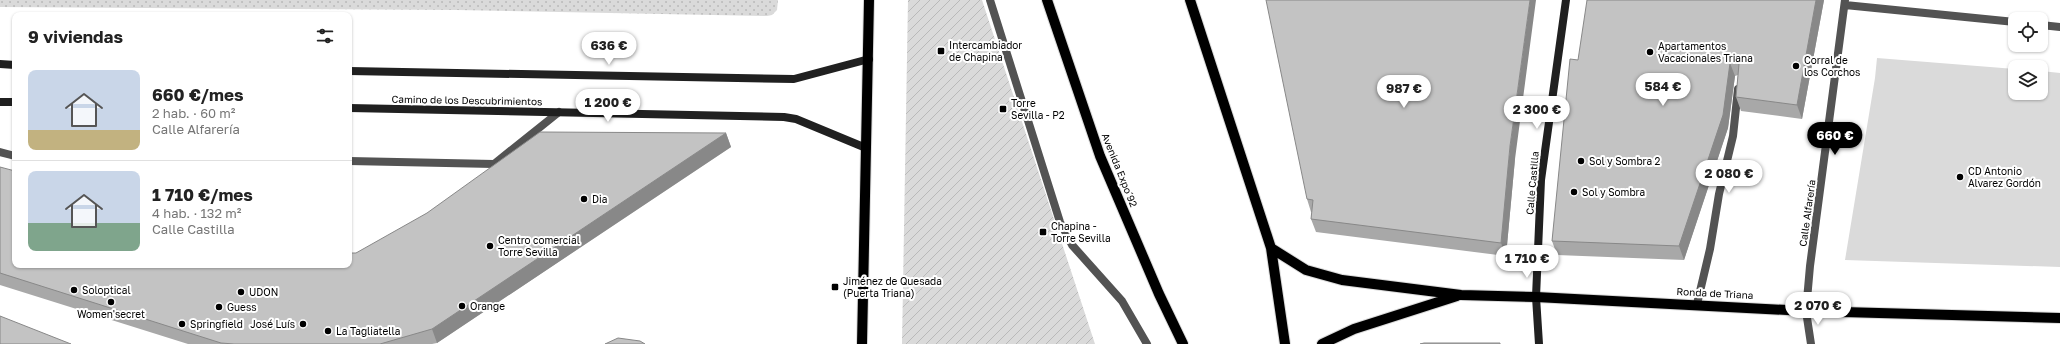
<!DOCTYPE html>
<html lang="es">
<meta charset="utf-8">
<style>
body{margin:0;font-family:"Golos Text",sans-serif;background:#f2f2f2;color:#222;height:100vh;display:flex;flex-direction:column;font-size:15px;white-space:nowrap}
*{box-sizing:border-box;margin:0}
p{font-size:13px;color:#767676}
.icon{flex:none;width:22px;height:22px;fill:none;stroke:currentColor;stroke-width:2;stroke-linecap:round;stroke-linejoin:round}
.map{position:relative;flex:1;overflow:hidden}
.panel{position:absolute;left:12px;top:12px;width:340px;height:256px;display:flex;flex-direction:column;background:#fff;border-radius:8px;box-shadow:0 1px 3px #0004}
.panel>*{flex:none}
.controls{position:absolute;left:2008px;top:12px;display:grid;gap:8px}
.controls a{display:grid;place-items:center;width:40px;height:40px;border-radius:8px;background:#fff;box-shadow:0 1px 3px #0004;font-size:20px}
.price{position:absolute;translate:-50% -34px;padding:0 9px;border-radius:14px;background:#fff;color:#222;font-size:13px;line-height:26px;filter:drop-shadow(0 1px 2px #0008)}
.price::after{content:'';position:absolute;left:50%;top:24px;width:12px;height:9px;margin-left:-6px;background:inherit;clip-path:polygon(0 0,100% 0,50% 100%)}
.price.selected{background:#000;color:#fff}
ul{padding:0;list-style:none}
li{display:flex;align-items:center;gap:12px;height:100px;padding:0 16px}
li+li{border-top:1px solid #e0e0e0}
li span{display:grid;place-items:center;flex:none;width:112px;height:80px;border-radius:8px;color:#555}
li>.icon{margin-inline-start:auto}
span .icon{width:48px;height:48px;fill:#fffc;stroke-width:1}
li b{font-size:17px}
h2{display:flex;justify-content:space-between;align-items:center;height:48px;padding:0 16px;font-size:17px}
.map>svg:first-child{display:block}
</style>
<div class="map">
<svg width="2060" height="344" viewBox="0 0 2060 344">
<defs>
<pattern id="park-dots" width="8" height="8" patternUnits="userSpaceOnUse"><rect width="8" height="8" fill="#dadada"/><path d="M2 2h.1M6 6h.1" fill="none" stroke="#b9b9b9" stroke-width="1.8" stroke-linecap="round"/></pattern>
<pattern id="garden-furrows" width="10" height="10" patternUnits="userSpaceOnUse"><rect width="10" height="10" fill="#dadada"/><path d="M-1 1l2-2M0 10L10 0M9 11l2-2" fill="none" stroke="#b9b9b9"/></pattern>
</defs>
<rect width="100%" height="100%" fill="#fff"/>
<path fill="url(#park-dots)" d="M0 0H778L777 10 772 15 767 16 457 10 0 7Z"/>
<path fill="url(#garden-furrows)" d="M908 0H982L1095 344H902Z"/>
<path fill="#dadada" d="M1877 58 2015 69V93H2041V71L2060 73V267L1845 260 1875 78Z"/>
<g fill="none" stroke-linecap="round" stroke-linejoin="round">
<g stroke="#dbdbdb" stroke-width="12">
<path id="primary" d="M1047 0 1100 156 1159 294 1183 344
M1190 0 1271 248 1285 344
M1271 248 1306 270 1342 280 1461 295 1536 297 1806 311 2060 318
M862 344 869 0
M1322 344 1354 329 1457 296"/>
</g>
<path stroke="#535353" stroke-width="8" d="M990 0 1060 222 1072 245 1122 301 1147 344
M0 152 15 156
M349 161 494 164 559 112"/>
<path stroke="#535353" stroke-width="8" d="M1845 5 2015 22
M2041 25 2060 27
M1697 304 1710 249 1719 194 1733 136 1738 89
M1811 344 1806 311 1810 266 1845 0"/>
<path stroke="#202020" stroke-width="8" d="M0 64 15 65
M349 71 794 79 869 59
M0 102H15
M349 108 784 117 796 119 866 148
M1539 344 1536 297 1541 180 1566 0"/>
<use href="#primary" stroke="#000" stroke-width="10"/>
</g>
<path fill="#a8a8a8" d="M1824 0 1802 119 1741 111 1736 97 1738 75 1735 76 1728 128 1684 260 1557 255 1552 241 1578 60Z
M726 133 731 147 437 343 432 344H188L0 285V167L15 265 356 253Z
M1515 159 1506 256 1316 232 1311 219 1312 212H1311L1307 199Z"/>
<path fill="#888" d="M1530 0H1536L1515 159 1506 256 1501 243 1510 146Z
M1816 0H1824L1802 119 1797 105Z
M1730 63 1735 76 1728 128 1684 260 1679 246Z
M726 133 731 147 437 343 432 329Z"/>
<path fill="#c3c3c3" stroke="#888" d="M1266 0H1530L1510 146 1501 243 1311 219 1313 200 1307 199Z
M1587 0H1816L1797 105 1736 97 1739 64 1735 61 1730 63 1723 115 1679 246 1552 241 1570 59 1578 60Z
M540 132 726 133 432 329 380 344H234L221 343 0 273V167L15 171V265H349V253H356L427 213Z
M0 316 71 344H0Z
M618 338 640 341 645 344H605Z
M1424 343H1500V344H1420Z"/>
<g fill="#000" stroke="#fff" stroke-width="1.5">
<rect x="937" y="47" width="8" height="8" rx="2"/>
<circle cx="1650" cy="52" r="4"/>
<circle cx="1796" cy="66" r="4"/>
<rect x="999" y="105" width="8" height="8" rx="2"/>
<circle cx="1581" cy="161" r="4"/>
<circle cx="1960" cy="177" r="4"/>
<circle cx="1574" cy="192" r="4"/>
<circle cx="584" cy="199" r="4"/>
<rect x="1039" y="228" width="8" height="8" rx="2"/>
<circle cx="490" cy="246" r="4"/>
<rect x="831" y="283" width="8" height="8" rx="2"/>
<circle cx="74" cy="290" r="4"/>
<circle cx="241" cy="292" r="4"/>
<circle cx="111" cy="302" r="4"/>
<circle cx="462" cy="306" r="4"/>
<circle cx="219" cy="307" r="4"/>
<circle cx="182" cy="324" r="4"/>
<circle cx="303" cy="324" r="4"/>
<circle cx="328" cy="331" r="4"/>
</g>
<g text-anchor="middle" dominant-baseline="central" stroke-width="4" stroke-linejoin="round" paint-order="stroke">
<g font-size="10" fill="#000" stroke="#fff" text-anchor="start">
<text x="949" y="45">Intercambiador<tspan x="949" dy="12">de Chapina</tspan></text>
<text x="1658" y="46">Apartamentos<tspan x="1658" dy="12">Vacacionales Triana</tspan></text>
<text x="1804" y="60">Corral de<tspan x="1804" dy="12">los Corchos</tspan></text>
<text x="1011" y="103">Torre<tspan x="1011" dy="12">Sevilla - P2</tspan></text>
<text x="1589" y="161">Sol y Sombra 2</text>
<text x="1968" y="171">CD Antonio<tspan x="1968" dy="12">Alvarez Gordón</tspan></text>
<text x="1582" y="192">Sol y Sombra</text>
<text x="592" y="199">Dia</text>
<text x="1051" y="226">Chapina -<tspan x="1051" dy="12">Torre Sevilla</tspan></text>
<text x="498" y="240">Centro comercial<tspan x="498" dy="12">Torre Sevilla</tspan></text>
<text x="843" y="281">Jiménez de Quesada<tspan x="843" dy="12">(Puerta Triana)</tspan></text>
<text x="82" y="290">Soloptical</text>
<text x="249" y="292">UDON</text>
<text x="470" y="306">Orange</text>
<text x="227" y="307">Guess</text>
<text x="111" y="314" text-anchor="middle">Women'secret</text>
<text x="190" y="324">Springfield</text>
<text x="295" y="324" text-anchor="end">José Luís</text>
<text x="336" y="331">La Tagliatella</text>
</g>
<g font-size="10" fill="#000" stroke="#fff">
<text transform="translate(467 100) rotate(1)">Camino de los Descubrimientos</text>
<text transform="translate(1120 170) rotate(68)">Avenida Expo´92</text>
<text transform="translate(1532 183) rotate(-85)">Calle Castilla</text>
<text transform="translate(1807 213) rotate(-82)">Calle Alfarería</text>
<text transform="translate(1715 293) rotate(3)">Ronda de Triana</text>
</g>
</g>
</svg>
<div class="controls">
<a><svg class="icon" aria-label="locate" viewBox="0 0 24 24"><circle cx="12" cy="12" r="6"/><path d="M12 2v4M12 18v4M2 12h4M18 12h4"/></svg></a>
<a><svg class="icon" aria-label="layers" viewBox="0 0 24 24"><path d="M12 4l9 5-9 5-9-5zM3 14l9 5 9-5"/></svg></a>
</div>
<b class="price" style="left:609px;top:66px">636 €</b>
<b class="price" style="left:1663px;top:107px">584 €</b>
<b class="price" style="left:1404px;top:109px">987 €</b>
<b class="price" style="left:608px;top:123px">1 200 €</b>
<b class="price" style="left:1537px;top:130px">2 300 €</b>
<b class="price selected" style="left:1835px;top:156px">660 €</b>
<b class="price" style="left:1729px;top:194px">2 080 €</b>
<b class="price" style="left:1527px;top:279px">1 710 €</b>
<b class="price" style="left:1818px;top:326px">2 070 €</b>
<section class="panel">
<h2>9 viviendas<svg class="icon" aria-label="filters" viewBox="0 0 24 24"><path d="M4 7h16M4 17h16"/><circle cx="9" cy="7" r="2"/><circle cx="15" cy="17" r="2"/></svg></h2>
<ul>
<li><span style="background:linear-gradient(#c9d6e8 75%,#c2b280 0)"><svg class="icon" aria-label="home" viewBox="0 0 24 24"><path d="M3 11l9-7 9 7M6 9v11h12V9"/></svg></span><div><b>660 €/mes</b><p>2 hab. · 60 m²</p><p>Calle Alfarería</p></div></li>
<li><span style="background:linear-gradient(#c9d6e8 65%,#7fa58c 0)"><svg class="icon" aria-label="home" viewBox="0 0 24 24"><path d="M3 11l9-7 9 7M6 9v11h12V9"/></svg></span><div><b>1 710 €/mes</b><p>4 hab. · 132 m²</p><p>Calle Castilla</p></div></li>
</ul>
</section>
</div>
